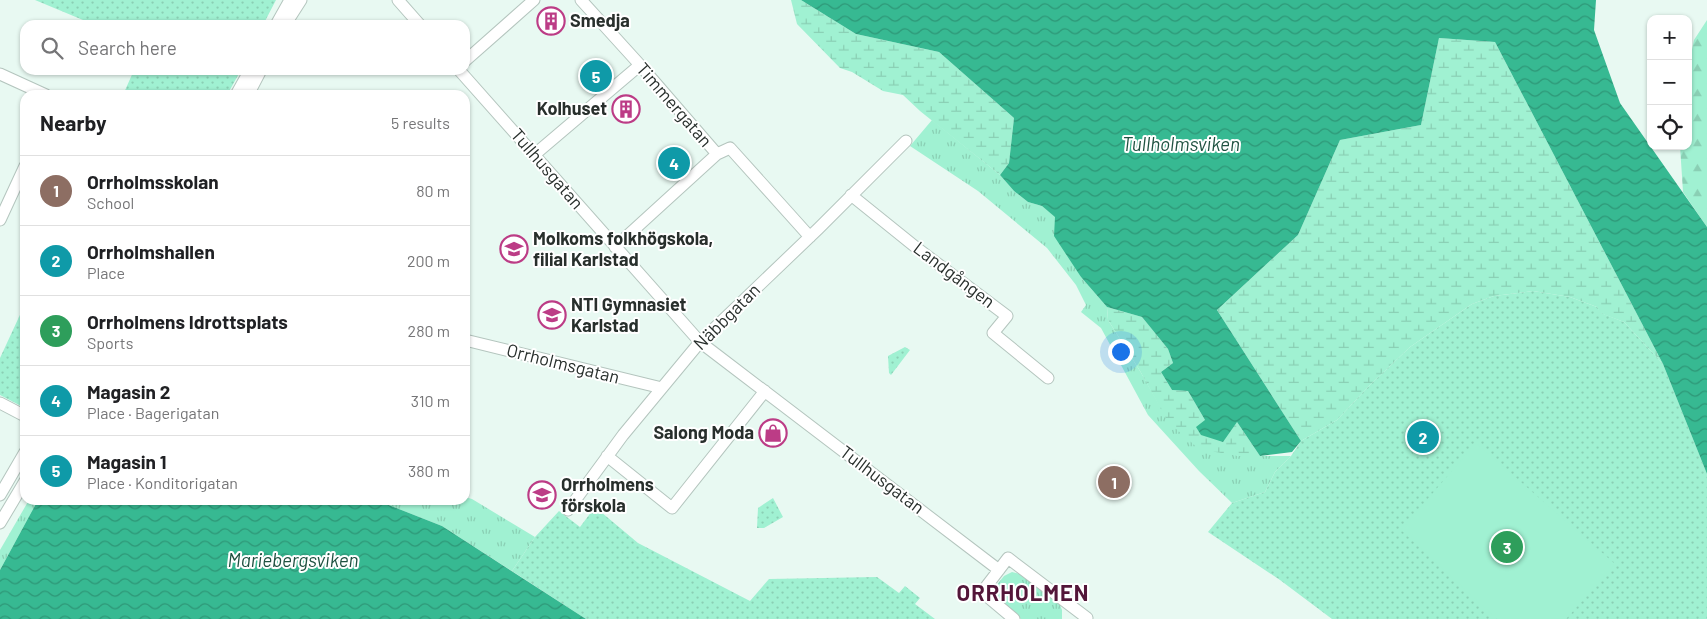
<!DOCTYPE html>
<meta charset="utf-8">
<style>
body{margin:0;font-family:Barlow,sans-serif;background:#f2f2f2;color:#202124}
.controls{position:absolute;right:15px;top:15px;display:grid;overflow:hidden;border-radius:10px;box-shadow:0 1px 4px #0004}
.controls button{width:45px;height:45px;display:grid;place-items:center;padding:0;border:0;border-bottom:1px solid #e0e0e0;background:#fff;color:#202124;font:25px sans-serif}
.you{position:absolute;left:1120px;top:351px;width:18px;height:18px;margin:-12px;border:4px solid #fff;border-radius:50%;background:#1a73e8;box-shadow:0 0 0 8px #1a73e833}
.badge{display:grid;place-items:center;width:32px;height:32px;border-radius:50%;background:#111827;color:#fff;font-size:16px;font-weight:700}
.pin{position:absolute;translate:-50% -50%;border:2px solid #fff;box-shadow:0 1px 5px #0006}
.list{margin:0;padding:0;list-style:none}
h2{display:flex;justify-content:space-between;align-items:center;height:65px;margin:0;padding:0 20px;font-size:21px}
h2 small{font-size:16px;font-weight:400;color:#757577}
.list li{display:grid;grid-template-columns:32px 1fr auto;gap:15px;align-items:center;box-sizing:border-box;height:70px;padding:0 20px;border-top:1px solid #e0e0e0}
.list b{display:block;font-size:19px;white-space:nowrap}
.list p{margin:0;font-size:16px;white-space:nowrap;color:#757577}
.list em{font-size:16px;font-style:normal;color:#757577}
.icon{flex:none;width:28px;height:28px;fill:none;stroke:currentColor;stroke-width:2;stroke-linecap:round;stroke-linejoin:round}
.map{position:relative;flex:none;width:1707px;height:619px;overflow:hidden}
.search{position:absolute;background:#fff;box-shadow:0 1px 4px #0004;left:20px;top:20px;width:450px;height:55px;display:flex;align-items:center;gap:12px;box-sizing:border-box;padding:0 18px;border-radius:15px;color:#757577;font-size:19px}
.panel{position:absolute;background:#fff;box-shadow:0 1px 4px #0004;left:20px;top:90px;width:450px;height:415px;border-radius:15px}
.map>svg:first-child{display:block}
.grass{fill:url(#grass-tufts)}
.forest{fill:url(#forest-firs)}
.wetland{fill:url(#wetland-marsh)}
.park{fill:url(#park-dots)}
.garden{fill:#a0f1d2}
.water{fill:url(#water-waves)}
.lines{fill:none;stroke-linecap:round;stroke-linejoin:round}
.minor-casing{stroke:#b4c5be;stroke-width:13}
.minor{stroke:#fff;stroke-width:11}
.labels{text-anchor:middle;stroke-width:4;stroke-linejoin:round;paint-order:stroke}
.poi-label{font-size:18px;font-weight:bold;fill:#282f2c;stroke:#fff;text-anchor:start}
.street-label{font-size:18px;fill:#282f2c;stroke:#fff}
.water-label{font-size:19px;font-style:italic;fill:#1f5241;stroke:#fff}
.district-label{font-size:22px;font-weight:bold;letter-spacing:1px;fill:#531639;stroke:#fff}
</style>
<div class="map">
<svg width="1707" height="619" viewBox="0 0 1707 619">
<defs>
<pattern id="grass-tufts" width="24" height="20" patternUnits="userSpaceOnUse" patternTransform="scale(1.25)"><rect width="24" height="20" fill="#a0f1d2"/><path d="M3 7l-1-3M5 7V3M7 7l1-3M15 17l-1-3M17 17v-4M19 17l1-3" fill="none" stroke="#8acfb4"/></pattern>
<pattern id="forest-firs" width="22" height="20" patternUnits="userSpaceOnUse" patternTransform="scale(1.25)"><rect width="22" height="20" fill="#a0f1d2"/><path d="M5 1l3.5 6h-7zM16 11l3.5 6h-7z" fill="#8acfb4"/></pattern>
<pattern id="wetland-marsh" width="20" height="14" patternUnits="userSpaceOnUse" patternTransform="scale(1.25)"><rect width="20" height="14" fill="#a0f1d2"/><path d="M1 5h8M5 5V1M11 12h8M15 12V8" fill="none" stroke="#8acfb4"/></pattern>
<pattern id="park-dots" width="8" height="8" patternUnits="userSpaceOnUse" patternTransform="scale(1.25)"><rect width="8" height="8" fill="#a0f1d2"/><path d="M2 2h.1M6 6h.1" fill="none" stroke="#8acfb4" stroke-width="1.8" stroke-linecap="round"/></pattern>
<pattern id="water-waves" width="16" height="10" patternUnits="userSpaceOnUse" patternTransform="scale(1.25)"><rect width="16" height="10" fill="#37b992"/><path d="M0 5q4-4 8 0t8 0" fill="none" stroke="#2e9777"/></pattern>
</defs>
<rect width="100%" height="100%" fill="#e8f9f2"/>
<path class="grass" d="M932,120L1000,175L1014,191L1028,202L1042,206L1056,217L1081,277L1107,307L1108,320L1140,371L1169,422L1238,456H1291L1275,472L1265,492L1232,503L1199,471L1148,415L1101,328L1081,312L1086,305L1076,285L1047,248L978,191L910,146Z
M465,497L472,499L535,537L512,571L442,526L376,500H465Z
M29,500H38L0,570V550Z
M1012,572L1020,574L1060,605L1062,610V619H1021L998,601L995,597V587L1004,576Z"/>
<path class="forest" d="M1707,20V227L1683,192L1680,146H1688V68L1694,40Z"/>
<path class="wetland" d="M791,0H801L856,34L939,52L1014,118L1009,163L1000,175L920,111L903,95L883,91L852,72L840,68L797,24Z
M1439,38L1495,42L1663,364L1624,322L1600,313L1597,307L1570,297L1533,291L1494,296L1472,304L1410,347L1370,385L1337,420L1301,441L1217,310L1298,235L1340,140L1421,125Z
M1107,307L1142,317L1168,349L1173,363L1161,372L1172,390L1188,391L1205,420L1237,422L1260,456H1238L1199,449L1168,422L1140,371L1108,320Z"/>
<path class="park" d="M35,0H276L263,25H95Z
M134,70H241L227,95H123Z
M1533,291L1570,297L1597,307L1601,313L1624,322L1663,364L1707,474V619H1332L1280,580L1208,532L1232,503L1265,492L1275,472L1291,456L1301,441L1337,420L1370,385L1410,347L1472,304L1494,296Z
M25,304V408L0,395V358Z
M905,347L910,350L891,375L889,373L888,356Z
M773,498L783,517L764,528H757L758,508Z
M595,507L638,543L750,601L769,579L877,577L899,593L905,586L920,598L915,604L935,619H586L512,571L535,537L559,511L580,527Z"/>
<path class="garden" d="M1476,443L1615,564L1566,619H1497L1401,530Z"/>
<path class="water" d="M801,0H1596L1594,30L1620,103L1707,227V474L1663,364L1495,42L1439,38L1421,125L1340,140L1298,235L1217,310L1301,441L1292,452L1260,456L1237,422L1223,442L1201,435L1196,427L1205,420L1188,391L1172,390L1161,372L1173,363L1168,349L1142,317L1107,307L1081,277L1054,236L1055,217L1042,206L1028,202L1014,191L1000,175L1009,163L1014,118L939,52L856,34Z
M38,500H376L442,526L586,619H0V570Z"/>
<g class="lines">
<g class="minor-casing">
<path id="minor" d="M398,0L420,25
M581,0L640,65L717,154
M276,25L290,0
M285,25L301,0
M465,61L534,0
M459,70L700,342L999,570
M0,74L46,95
M236,95L250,70
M248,95L261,70
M534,155L640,65
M851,195L918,249L1007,316L993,333L1048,378
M0,220L25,166
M615,247L717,154L730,148L810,237
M465,340L662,388
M0,403L25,416
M607,456L672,508L765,391
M0,495L25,452
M568,510L623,435L700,342L819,228L906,141
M0,523L25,481
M1014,619L982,592L1008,558L1087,618"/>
</g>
<use href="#minor" class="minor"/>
</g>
<defs>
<g id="building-ring" transform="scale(1.4375)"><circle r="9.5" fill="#fff" stroke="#bc3c86" stroke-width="1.5"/><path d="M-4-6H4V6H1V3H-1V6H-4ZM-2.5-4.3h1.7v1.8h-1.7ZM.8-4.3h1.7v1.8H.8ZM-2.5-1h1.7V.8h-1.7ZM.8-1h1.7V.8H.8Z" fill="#bc3c86"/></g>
<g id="school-ring" transform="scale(1.4375)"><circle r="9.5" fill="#fff" stroke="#bc3c86" stroke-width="1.5"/><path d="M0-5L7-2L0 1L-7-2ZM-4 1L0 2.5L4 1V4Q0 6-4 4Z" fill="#bc3c86"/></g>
<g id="shop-ring" transform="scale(1.4375)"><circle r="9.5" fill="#fff" stroke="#bc3c86" stroke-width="1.5"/><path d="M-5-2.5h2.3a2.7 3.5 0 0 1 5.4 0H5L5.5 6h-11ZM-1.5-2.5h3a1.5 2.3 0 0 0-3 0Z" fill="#bc3c86"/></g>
</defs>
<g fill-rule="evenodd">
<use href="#building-ring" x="551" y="21"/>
<use href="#building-ring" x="626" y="109"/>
<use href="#school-ring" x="514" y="249"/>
<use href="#school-ring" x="552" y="315"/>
<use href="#shop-ring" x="773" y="433"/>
<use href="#school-ring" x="542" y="495"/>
</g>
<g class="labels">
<g class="poi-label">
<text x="570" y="27">Smedja</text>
<text x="607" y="115" text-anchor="end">Kolhuset</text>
<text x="533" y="245">Molkoms folkhögskola,<tspan x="533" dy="21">filial Karlstad</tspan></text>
<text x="571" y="311">NTI Gymnasiet<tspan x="571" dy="21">Karlstad</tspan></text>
<text x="754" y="439" text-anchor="end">Salong Moda</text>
<text x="561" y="491">Orrholmens<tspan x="561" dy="21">förskola</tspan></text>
</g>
<g class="street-label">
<text transform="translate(674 105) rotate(49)" y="6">Timmergatan</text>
<text transform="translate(547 169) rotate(49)" y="6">Tullhusgatan</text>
<text transform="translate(954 275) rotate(37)" y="6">Landgången</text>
<text transform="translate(727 317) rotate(-45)" y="6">Näbbgatan</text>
<text transform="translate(563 364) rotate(14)" y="6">Orrholmsgatan</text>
<text transform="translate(882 480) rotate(37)" y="6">Tullhusgatan</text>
</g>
<g class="water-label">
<text x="1181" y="151">Tullholmsviken</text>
<text x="293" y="567">Mariebergsviken</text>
</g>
<g class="district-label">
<text x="1023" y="601">ORRHOLMEN</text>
</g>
</g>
</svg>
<div class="controls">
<button>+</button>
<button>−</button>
<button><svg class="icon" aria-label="locate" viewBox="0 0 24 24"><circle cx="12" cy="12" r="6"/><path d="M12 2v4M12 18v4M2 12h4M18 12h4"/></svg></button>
</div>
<div class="you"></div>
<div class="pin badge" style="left:1114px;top:482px;background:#8d6e63">1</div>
<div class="pin badge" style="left:1423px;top:437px;background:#0f9aa8">2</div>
<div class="pin badge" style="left:1507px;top:547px;background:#2e9e5b">3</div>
<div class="pin badge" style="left:674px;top:163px;background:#0f9aa8">4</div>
<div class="pin badge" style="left:596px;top:76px;background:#0f9aa8">5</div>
<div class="search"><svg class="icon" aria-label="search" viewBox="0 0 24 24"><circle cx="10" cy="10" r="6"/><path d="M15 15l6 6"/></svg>Search here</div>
<section class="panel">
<h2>Nearby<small>5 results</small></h2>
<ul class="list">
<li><span class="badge" style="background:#8d6e63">1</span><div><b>Orrholmsskolan</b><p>School</p></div><em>80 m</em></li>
<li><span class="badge" style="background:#0f9aa8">2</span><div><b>Orrholmshallen</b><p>Place</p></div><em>200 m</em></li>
<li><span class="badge" style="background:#2e9e5b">3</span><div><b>Orrholmens Idrottsplats</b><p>Sports</p></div><em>280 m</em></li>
<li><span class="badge" style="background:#0f9aa8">4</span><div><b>Magasin 2</b><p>Place · Bagerigatan</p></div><em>310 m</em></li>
<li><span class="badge" style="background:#0f9aa8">5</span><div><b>Magasin 1</b><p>Place · Konditorigatan</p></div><em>380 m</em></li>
</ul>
</section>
</div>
